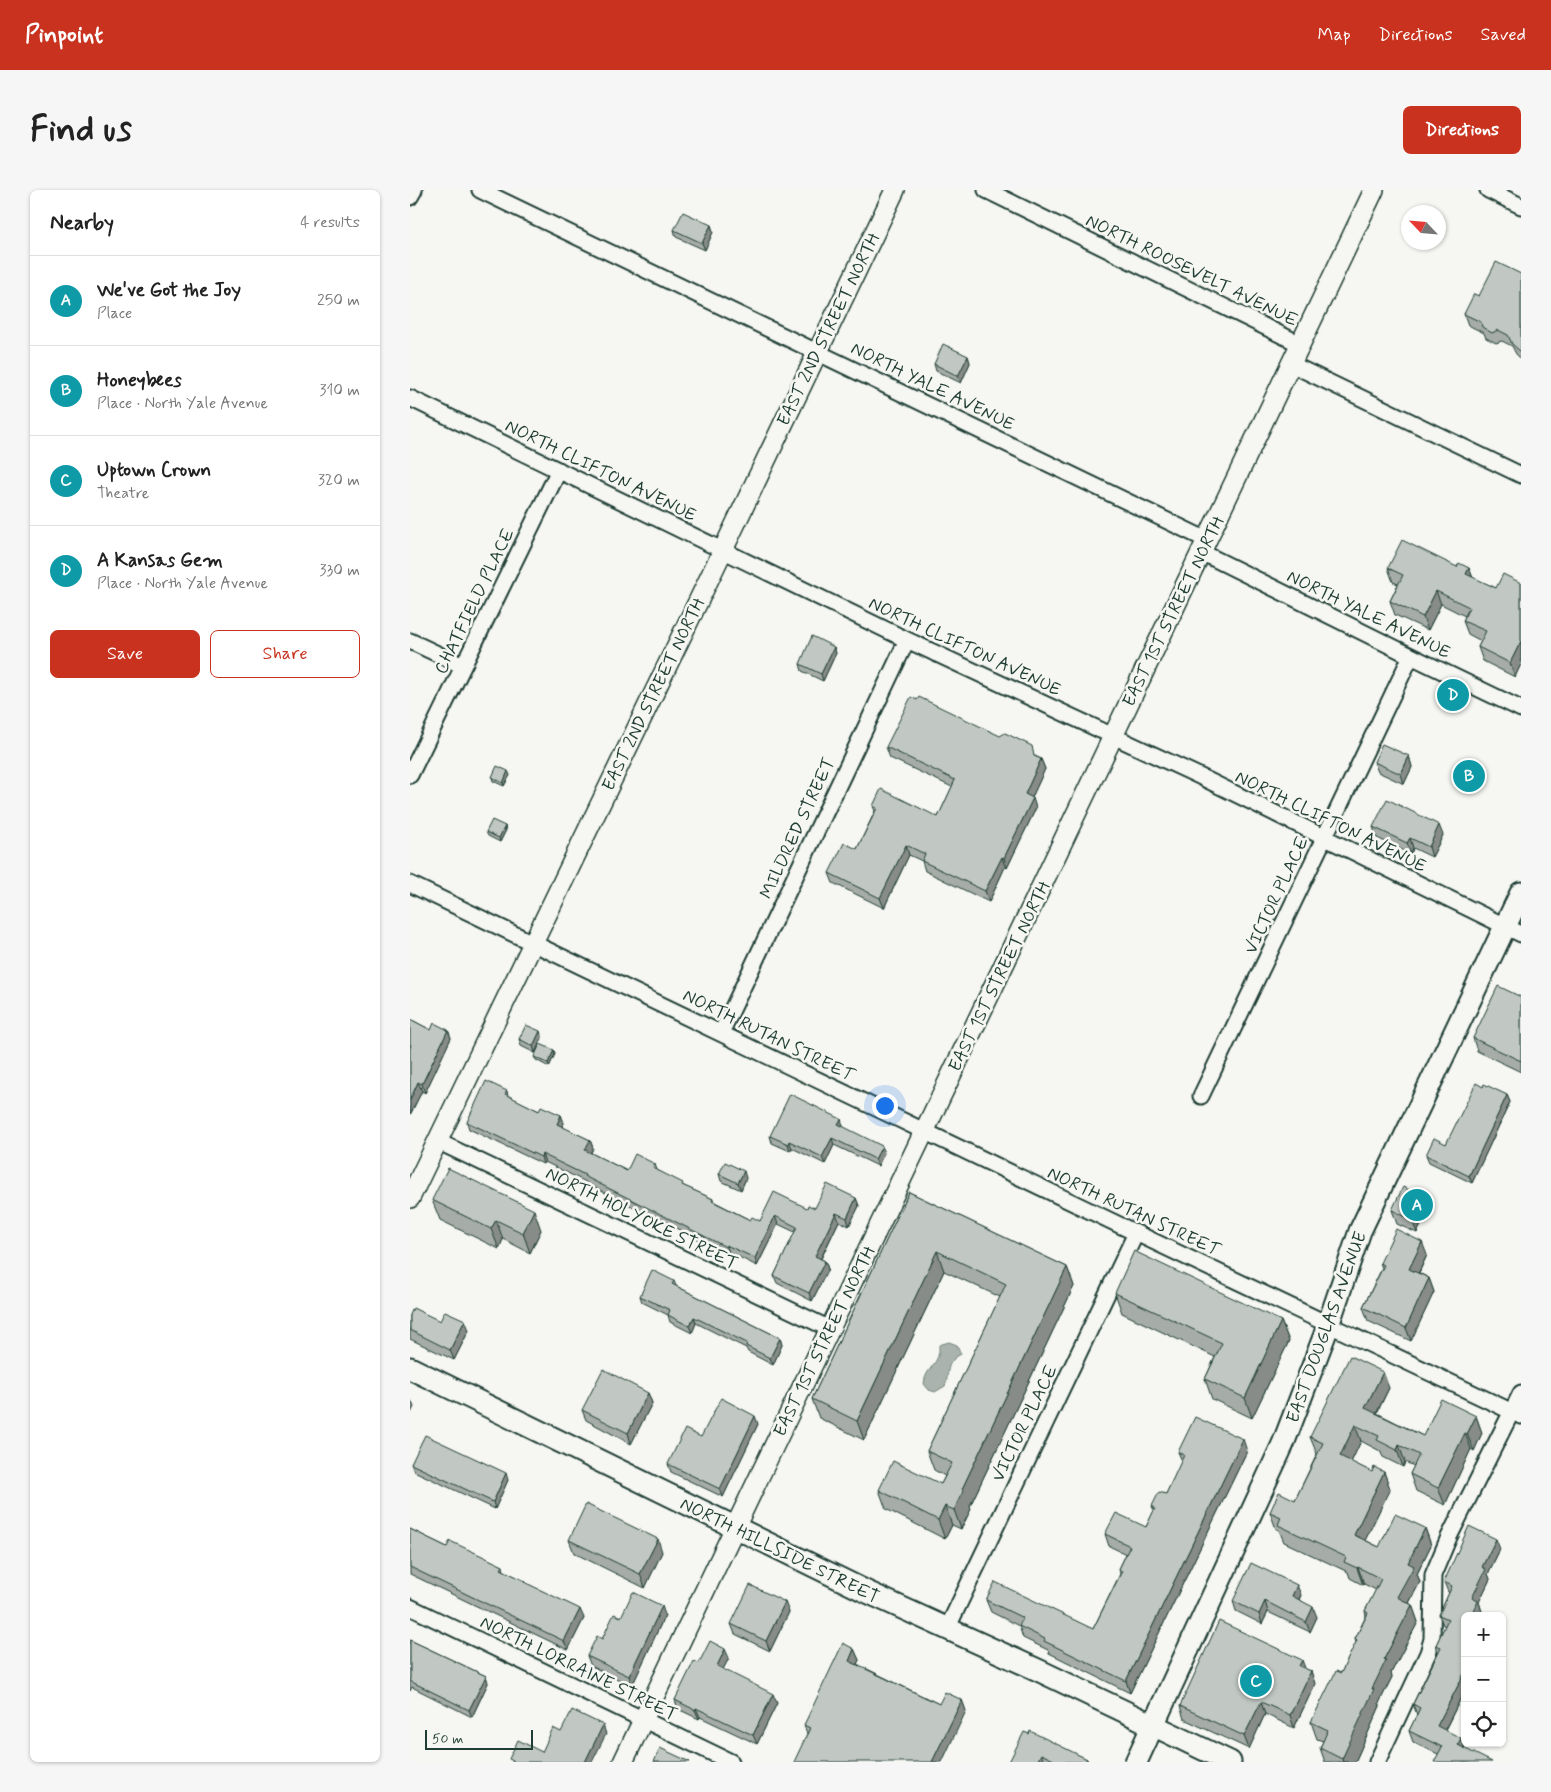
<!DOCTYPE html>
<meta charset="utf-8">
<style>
body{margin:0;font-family:Mynerve,sans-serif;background:#f6f6f6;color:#222}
.controls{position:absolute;right:15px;bottom:15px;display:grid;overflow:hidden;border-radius:8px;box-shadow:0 1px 4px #0004}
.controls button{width:45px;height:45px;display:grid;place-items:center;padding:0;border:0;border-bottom:1px solid #e0e0e0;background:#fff;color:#222;font:25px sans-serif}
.compass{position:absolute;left:991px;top:15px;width:45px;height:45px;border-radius:50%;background:#fff;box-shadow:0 1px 4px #0004;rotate:296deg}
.scale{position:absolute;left:15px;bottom:12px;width:108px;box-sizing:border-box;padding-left:5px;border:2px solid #1f3d34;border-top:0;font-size:14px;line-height:18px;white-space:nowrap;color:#1f3d34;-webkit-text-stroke:4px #f6f6f2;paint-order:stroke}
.you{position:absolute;left:474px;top:915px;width:18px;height:18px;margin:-12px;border:4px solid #fff;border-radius:50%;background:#1a73e8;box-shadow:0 0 0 8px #1a73e833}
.badge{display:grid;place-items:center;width:32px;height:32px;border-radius:50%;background:#c8321e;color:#fff;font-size:16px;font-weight:700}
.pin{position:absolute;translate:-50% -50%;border:2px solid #fff;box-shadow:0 1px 5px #0006}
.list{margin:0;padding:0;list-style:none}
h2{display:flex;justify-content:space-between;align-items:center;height:65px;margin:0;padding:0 20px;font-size:21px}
h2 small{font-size:16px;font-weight:400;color:#767676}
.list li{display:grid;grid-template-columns:32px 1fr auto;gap:15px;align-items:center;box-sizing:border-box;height:90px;padding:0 20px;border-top:1px solid #e0e0e0}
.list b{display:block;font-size:19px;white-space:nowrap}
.list p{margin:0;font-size:16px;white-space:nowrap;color:#767676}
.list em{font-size:16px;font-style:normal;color:#767676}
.actions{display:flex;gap:10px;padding:15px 20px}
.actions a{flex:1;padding:11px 0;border:1px solid #c8321e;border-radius:8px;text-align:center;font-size:18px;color:#c8321e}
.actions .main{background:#c8321e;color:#fff}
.icon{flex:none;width:28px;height:28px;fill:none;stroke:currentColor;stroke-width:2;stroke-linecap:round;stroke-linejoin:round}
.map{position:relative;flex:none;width:1111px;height:1572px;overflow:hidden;border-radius:8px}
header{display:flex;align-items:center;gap:30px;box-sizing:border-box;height:70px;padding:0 25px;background:#c8321e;color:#fff}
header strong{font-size:24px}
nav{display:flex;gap:28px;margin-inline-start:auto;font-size:18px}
.intro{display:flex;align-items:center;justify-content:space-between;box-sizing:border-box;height:120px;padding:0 30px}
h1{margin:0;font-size:35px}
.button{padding:12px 22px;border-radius:8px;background:#c8321e;color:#fff;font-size:18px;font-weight:700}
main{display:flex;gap:30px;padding:0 30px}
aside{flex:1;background:#fff;border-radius:8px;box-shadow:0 1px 4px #0004}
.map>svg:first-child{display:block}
.water{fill:#aab3ae;stroke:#72847d}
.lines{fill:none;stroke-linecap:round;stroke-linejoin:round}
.minor-casing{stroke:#1f3d34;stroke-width:19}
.tertiary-casing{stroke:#1f3d34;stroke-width:22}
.secondary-casing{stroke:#1f3d34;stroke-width:25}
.minor{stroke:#f6f6f2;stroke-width:15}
.tertiary{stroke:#f6f6f2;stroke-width:19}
.secondary{stroke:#f6f6f2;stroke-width:21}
.wall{fill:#a6aca8;stroke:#1f3d34}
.shaded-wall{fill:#878c88;stroke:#1f3d34}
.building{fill:#c1c8c3;stroke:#1f3d34}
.labels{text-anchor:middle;stroke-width:5;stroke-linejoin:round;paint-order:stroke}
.street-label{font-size:18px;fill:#1f3d34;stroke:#f6f6f2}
</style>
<header>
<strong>Pinpoint</strong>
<nav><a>Map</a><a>Directions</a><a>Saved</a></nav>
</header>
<div class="intro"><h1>Find us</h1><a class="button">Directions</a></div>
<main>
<aside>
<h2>Nearby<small>4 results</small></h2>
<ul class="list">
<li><span class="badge" style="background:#0f9aa8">A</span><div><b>We've Got the Joy</b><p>Place</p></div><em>250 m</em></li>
<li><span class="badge" style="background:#0f9aa8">B</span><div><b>Honeybees</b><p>Place · North Yale Avenue</p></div><em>310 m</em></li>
<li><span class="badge" style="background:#0f9aa8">C</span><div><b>Uptown Crown</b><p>Theatre</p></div><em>320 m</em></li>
<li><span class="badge" style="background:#0f9aa8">D</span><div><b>A Kansas Gem</b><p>Place · North Yale Avenue</p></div><em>330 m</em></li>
</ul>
<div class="actions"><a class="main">Save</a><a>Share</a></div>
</aside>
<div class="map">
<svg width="1111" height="1572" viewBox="0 0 1111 1572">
<rect width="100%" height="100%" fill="#f6f6f2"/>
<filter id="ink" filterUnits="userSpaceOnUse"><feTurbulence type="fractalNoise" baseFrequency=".02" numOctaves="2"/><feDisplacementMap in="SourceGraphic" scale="10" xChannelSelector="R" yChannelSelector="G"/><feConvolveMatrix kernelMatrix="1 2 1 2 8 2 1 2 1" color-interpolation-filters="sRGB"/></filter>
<g filter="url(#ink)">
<path class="water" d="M539,1152L547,1155L551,1164C534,1173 540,1183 535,1196L525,1202L519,1200L514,1194C515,1177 531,1175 529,1155Z"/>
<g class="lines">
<g class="minor-casing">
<path id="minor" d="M70,0L797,350
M576,0L890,154
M1078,0L1111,16
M0,7L4,0
M881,174L1111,285
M0,208L497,450L787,585L1111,744
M791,362L1001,466L1111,519
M0,451L53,476
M0,585L149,280
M0,694L726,1043L1111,1226
M311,843L497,450
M791,906L1001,466
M27,951L420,1139
M0,1417L321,1572
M537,1439L726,1043
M967,1572L1018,1463L1022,1449L1023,1385L1039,1347L1111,1203"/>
</g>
<g class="tertiary-casing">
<path id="tertiary" d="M0,1008L313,360L485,0
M213,1572L964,0"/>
</g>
<g class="secondary-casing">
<path id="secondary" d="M0,1178L455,1401L630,1481L820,1572
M726,1572L873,1254L914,1147L950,1041L1111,703"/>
</g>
<use href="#minor" class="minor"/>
<use href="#tertiary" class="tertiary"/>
<use href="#secondary" class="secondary"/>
</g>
<path class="wall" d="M301,35L303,42L295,60L266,47L264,40Z
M1111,84V169L1106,164L1102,156L1092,151L1086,153L1076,148L1074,143L1058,135L1054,124L1069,106Z
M558,166L560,173L551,193L526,181L524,174Z
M1047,377L1059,378L1063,388L1086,398L1111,393V474L1105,487L1073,471L1068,457L1071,451L1058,444L1053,431L1055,426L1031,414L1018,440L985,425L980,411L988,394L983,392L978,378Z
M424,457L426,463L413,491L392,481L390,474Z
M476,557L625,566L631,569L635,579L622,607L626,618L597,678L595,677L579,712L515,681L512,671L499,665L474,718L423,693L419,683L447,659L465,621L463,616L528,627L542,597L480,568Z
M999,566L1002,577L994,594L968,582L964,572Z
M100,585L94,596L83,591L82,587Z
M95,636L96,640L90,652L78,646L76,642Z
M963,637L1033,645L1022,667L1003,658L1001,664L967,648Z
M1111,807V882L1067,861L1063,848Z
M0,829L21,840H38L41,848L15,903L12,901L0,925Z
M132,848L125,863L111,856L109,849Z
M144,860L145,864L139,877L126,870L124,867Z
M1073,897L1097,905L1100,912L1062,993L1019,972L1016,965L1036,954Z
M97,901L98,906L129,921L151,925L154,933L152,937L180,950L183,958L181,963L217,981L245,974L247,980L274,996L303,1009V1011L340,1030L350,1031L397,1018H405L446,1008L449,1016L439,1036L429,1031L411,1069L415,1071L418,1079L402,1111L367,1093L364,1086L385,1042L368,1034L347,1076L319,1062L318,1064L177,994L176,992L135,972L133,974L59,939L57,932Z
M433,936V937L474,963L468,976L424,955L415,974L382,958L380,961L362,953L360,946Z
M309,984L336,988L331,1000L311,991Z
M499,1002L657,1077L664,1096L560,1316L561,1319L551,1339L542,1335L535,1349L476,1319L469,1300L531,1294L535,1286L524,1280L517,1261L590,1107L534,1081L454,1250L409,1228L402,1209Z
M22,1010L131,1040L120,1063L93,1049L89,1059L30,1030Z
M982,1020H1018L1007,1043L987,1034Z
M1017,1065L1009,1083L1019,1088L1024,1102L1001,1151L958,1131L953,1117L972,1078L970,1073Z
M264,1091L266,1096L370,1148L372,1155L363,1175L338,1162L336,1158L286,1133L282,1143L260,1132L258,1125L232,1112L230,1106Z
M705,1103L871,1131L879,1151L842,1228L802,1209L795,1189L805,1167L712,1123Z
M0,1125L30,1131L59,1140L44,1170L0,1149Z
M979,1198L967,1223L1013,1246L1066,1226L1072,1243L1064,1261L1061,1259L1035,1315L1006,1301L1000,1284L1004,1276L995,1272L993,1277L973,1267L970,1261L951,1251L941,1272L962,1282H974L980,1299L955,1350L969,1357L1015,1338L1021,1355L1007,1384L1010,1392L999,1413L1002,1415L1008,1432L981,1483L982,1487L969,1513L970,1516L945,1572H915L910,1558L913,1551L907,1549L901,1532L931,1483L946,1453L945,1449L956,1426L955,1421L966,1400L954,1394L953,1395L940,1388L938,1382L874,1352L869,1340L866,1339L860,1322L885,1310L907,1264L900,1247Z
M238,1203L242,1213L221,1254L176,1230L172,1220Z
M348,1234L313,1307L261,1282L258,1274L291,1247Z
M837,1261L720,1503L639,1463L638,1460L613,1448L609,1436L581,1422L576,1410L683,1439L710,1384L709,1379L716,1364L699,1356L695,1344L736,1337L744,1321L742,1316L756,1304L772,1271L768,1262Z
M1,1274L98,1290L85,1319L4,1281Z
M0,1339L37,1357L93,1376L94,1381L115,1391L116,1393L174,1428L158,1460L0,1384Z
M159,1350L252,1362L235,1398L164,1363Z
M1090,1359L1078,1384L1080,1389L1069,1412L1072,1422L1070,1426H1055V1500L1035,1540L1055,1558L1028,1564L1003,1552L999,1541L1007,1525L1003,1514L1028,1462L1026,1455L1035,1436L1033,1435L1029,1425L1039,1403L1038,1402L1034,1392Z
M891,1405L889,1410L907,1427L900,1442L858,1422L852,1434L826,1421L823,1411Z
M379,1422L360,1461L325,1444L321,1434Z
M255,1425L222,1496L181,1476L177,1466L211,1427Z
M0,1450L76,1486L78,1493L62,1527L2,1497L0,1501Z
M444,1459L449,1470L447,1474L529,1514L552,1510L556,1521L397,1544L394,1535Z
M319,1468L313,1479L367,1513L347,1554L290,1527L289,1529L268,1519L265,1510L289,1473Z
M895,1479L901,1481L905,1494L884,1538L855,1524L839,1559L774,1529L770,1516Z
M619,1544L677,1569L678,1572H599Z"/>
<path class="shaded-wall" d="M301,35L303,42L295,60L292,53Z
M558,166L560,173L551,193L548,186Z
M1059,378L1064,391L1056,384Z
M1026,401L1031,414L1018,440L1013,427Z
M1111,451V474L1105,487L1100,473Z
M424,457L426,463L413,491L411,484Z
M999,566L1002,577L994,594L991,584Z
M631,569L635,579L619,614L615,604Z
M98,581L100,585L94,596L93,593Z
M623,608L626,618L597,678L594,668Z
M1029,635L1033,645L1022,667L1019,657Z
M95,636L96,640L90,652L89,648Z
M1000,648L1003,658L1001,664L997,653Z
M496,655L499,665L474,718L470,708Z
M592,667L595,677L579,712L575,701Z
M38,840L41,848L15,903L12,894Z
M130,841L132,848L125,863L123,856Z
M144,860L145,864L139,877L138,873Z
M8,892L12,901L0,925V910Z
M1097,905L1100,912L1062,993L1059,986Z
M151,925L154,933L149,942L147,934Z
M431,929L433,936L431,941L428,934Z
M422,948L424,955L415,974L412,967Z
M180,950L183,958L178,968L175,960Z
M379,951L382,958L380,961L378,954Z
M472,956L474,963L468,976L465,969Z
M132,964L135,972L133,974L131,967Z
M334,981L336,988L331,1000L328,993Z
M1013,1007L1018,1020L1007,1043L1002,1030Z
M446,1008L449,1016L439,1036L437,1028Z
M124,1020L131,1040L120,1063L113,1043Z
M426,1023L429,1031L408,1074L405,1066Z
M365,1026L368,1034L347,1076L345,1068Z
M86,1030L93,1049L89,1059L81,1039Z
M1012,1052L1017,1065L1004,1092L999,1079Z
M316,1055L319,1062L318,1064L316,1057Z
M527,1061L534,1081L454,1250L447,1231Z
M415,1071L418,1079L402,1111L399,1103Z
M657,1077L664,1096L560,1316L561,1319L551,1339L544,1320L552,1299Z
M1019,1088L1024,1102L1001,1151L996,1138Z
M284,1127L286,1133L282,1143L279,1136Z
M55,1130L59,1140L44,1170L40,1160Z
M871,1131L879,1151L842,1228L835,1208Z
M370,1148L372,1155L363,1175L360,1168Z
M973,1182L979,1198L961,1234L955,1218Z
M238,1203L242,1213L221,1254L218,1243Z
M0,1208L4,1217L0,1225Z
M345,1226L348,1234L313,1307L310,1299Z
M1066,1226L1072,1243L1064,1261L1057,1244Z
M945,1235L951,1251L936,1283L930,1266Z
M1055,1243L1061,1259L1035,1315L1028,1298Z
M833,1249L837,1261L720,1503L716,1491Z
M989,1255L995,1272L993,1277L987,1260Z
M974,1282L980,1299L950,1361L944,1345Z
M96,1283L98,1290L85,1319L83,1312Z
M535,1316L542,1335L535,1349L528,1330Z
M1015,1338L1021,1355L1007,1384L1010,1392L993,1424L987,1407L998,1373Z
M248,1349L252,1362L235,1398L230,1384Z
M1086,1349L1090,1359L1078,1384L1080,1389L1069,1412L1072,1422L1070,1426H1062V1408L1072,1377Z
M948,1377L954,1394L953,1395L947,1378Z
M887,1395L891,1405L885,1416L882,1406Z
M855,1411L858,1422L852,1434L849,1424Z
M375,1412L379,1422L360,1461L356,1451Z
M1002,1415L1008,1432L981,1483L982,1487L969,1513L970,1516L945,1572H933L932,1569L962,1499L974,1469Z
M252,1416L255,1425L222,1496L219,1486Z
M903,1417L907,1427L900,1442L896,1432Z
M170,1419L174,1428L158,1460L154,1451Z
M315,1459L319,1468L310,1485L307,1476Z
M444,1459L449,1470L443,1482L439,1471Z
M892,1470L897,1483L889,1476Z
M901,1481L905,1494L884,1538L880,1525Z
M1055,1482V1500L1031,1547L1027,1536Z
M76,1486L78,1493L62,1527L59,1520Z
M363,1504L367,1513L347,1554L343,1545Z
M552,1510L556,1521L532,1572H522Z
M851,1512L855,1524L839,1559L834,1546Z
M286,1518L290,1527L289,1529L285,1520Z
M193,1535L196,1544L182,1572H175Z
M1051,1548L1055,1558L1051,1566L1048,1555Z
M631,1564L634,1572H627Z"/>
<path class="building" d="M273,22L301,35L292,53L264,40Z
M1086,72L1111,84V162L1102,154L1098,145L1088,140L1082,143L1072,137L1071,132L1054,124L1064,104L1069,106Z
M533,154L558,166L548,186L524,174Z
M992,350L1047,377L1049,373L1059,378L1056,384L1086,398L1093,384L1111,393V451L1100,473L1068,457L1076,441L1053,431L1059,417L1026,401L1013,427L980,411L993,385L978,378Z
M402,446L424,457L411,484L390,474Z
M501,507L507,510L509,507L590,546L595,543L622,556L624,566L631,569L615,604L623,608L594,668L592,667L575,701L512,671L515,664L496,655L470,708L419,683L434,653L447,659L467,618L463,616L471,599L528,627L545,590L476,557Z
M972,554L999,566L991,584L964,572Z
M87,576L98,581L93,593L82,587Z
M977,609L1029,635L1019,657L1000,648L997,653L963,637Z
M82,630L95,636L89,648L76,642Z
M1088,796L1111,807V871L1063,848Z
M0,829L21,840L24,833L38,840L12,894L8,892L0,910V858L1,855L0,854Z
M116,835L130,841L123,856L109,849Z
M130,854L144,860L138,873L124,867Z
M76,891L97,901L95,904L129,921L131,916L151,925L147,934L180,950L175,960L217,981L225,964L245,974L243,978L273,993L272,995L303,1009L302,1011L340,1030L342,1027L350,1031L364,1002L397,1018L398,1015L405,1018L417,994L446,1008L437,1028L426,1023L405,1066L415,1071L399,1103L364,1086L387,1037L365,1026L345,1068L316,1055V1057L174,986L175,985L132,964L131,967L57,932Z
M1066,893L1073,897L1074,894L1097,905L1059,986L1016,965L1024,948L1036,954Z
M380,904L431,929L428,934L472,956L465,969L422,948L412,967L379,951L378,954L360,946Z
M315,972L334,981L328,993L309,984Z
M38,978L124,1020L113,1043L86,1030L81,1039L22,1010Z
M993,997L1013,1007L1002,1030L982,1020Z
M499,1002L657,1077L552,1299L554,1300L544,1320L535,1316L528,1330L469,1300L483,1271L531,1294L542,1273L517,1261L596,1094L527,1061L447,1231L402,1209Z
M986,1039L1012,1052L999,1079L1019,1088L996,1138L953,1117L974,1075L970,1073Z
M724,1061L871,1131L835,1208L795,1189L812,1153L705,1103Z
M242,1080L264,1091L262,1094L370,1148L360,1168L336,1156L337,1153L284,1127L279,1136L258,1125L260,1120L230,1106Z
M3,1118L30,1131L35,1121L55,1130L40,1160L0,1140V1125Z
M940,1166L973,1182L955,1218L1013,1246L1031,1209L1066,1226L1057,1244L1055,1243L1028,1298L1000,1284L1009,1265L989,1255L987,1260L967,1250L969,1246L945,1235L930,1266L962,1282L964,1277L974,1282L944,1345L969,1357L985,1324L1015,1338L998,1373L1004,1376L987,1407L1002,1415L974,1469L976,1470L962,1499H964L932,1569L910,1558L918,1540L901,1532L926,1481L931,1483L947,1450L945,1449L958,1423L955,1421L971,1389L948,1377L947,1378L934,1372L936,1367L868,1335L871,1327L860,1322L869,1302L885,1310L913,1253L900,1247Z
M193,1179L238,1203L218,1243L172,1220Z
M311,1208L345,1226L310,1299L258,1274L275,1239L291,1247Z
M785,1227L833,1249L716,1491L634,1451L635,1449L609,1436L613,1428L576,1410L585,1392L683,1439L712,1381L709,1379L720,1356L695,1344L706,1323L736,1337L745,1318L742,1316L749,1302L756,1304L774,1265L768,1262Z
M15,1245L96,1283L83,1312L1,1274Z
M176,1314L248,1349L230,1384L159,1350Z
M1059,1336L1086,1349L1072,1377L1076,1379L1062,1408L1068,1411L1062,1426H1055V1471L1054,1472L1055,1473V1482L1027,1536L1051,1548L1048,1555L1082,1572H1024L1032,1557L999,1541L1010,1518L1003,1514L1031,1457L1026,1455L1038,1429L1029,1425L1042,1396L1034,1392Z
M0,1339L37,1357L40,1351L70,1365L93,1376L91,1379L115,1391L114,1392L170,1419L154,1451L0,1377Z
M841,1373L887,1395L882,1406L903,1417L896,1432L855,1411L849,1424L823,1411Z
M340,1395L375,1412L356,1451L321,1434Z
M223,1402L252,1416L219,1486L177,1466L187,1446L192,1449L204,1424L211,1427Z
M809,1431L892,1470L889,1476L901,1481L880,1525L851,1512L834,1546L770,1516Z
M0,1450L76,1486L59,1520L0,1491Z
M300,1451L315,1459L307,1476L363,1504L343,1545L286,1518L285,1520L265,1510L284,1471L289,1473Z
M433,1453L444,1459L439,1471L529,1514L535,1502L552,1510L522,1572H384L400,1538L394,1535Z
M162,1520L193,1535L175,1572H102L103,1571L99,1569L108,1550L132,1562L143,1538L151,1542Z
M620,1541L677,1569L675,1572H648L631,1564L627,1572H599L614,1542L619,1544Z
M250,1558L280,1572H244Z"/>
</g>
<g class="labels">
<g class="street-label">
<text transform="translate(782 80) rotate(26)" y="6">NORTH ROOSEVELT AVENUE</text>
<text transform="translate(418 139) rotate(-64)" y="6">EAST 2ND STREET NORTH</text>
<text transform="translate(523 196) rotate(26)" y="6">NORTH YALE AVENUE</text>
<text transform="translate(191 280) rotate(26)" y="6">NORTH CLIFTON AVENUE</text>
<text transform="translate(64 411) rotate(-64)" y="6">CHATFIELD PLACE</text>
<text transform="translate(763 421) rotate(-64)" y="6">EAST 1ST STREET NORTH</text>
<text transform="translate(959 424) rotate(26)" y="6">NORTH YALE AVENUE</text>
<text transform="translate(555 456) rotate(25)" y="6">NORTH CLIFTON AVENUE</text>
<text transform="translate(243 504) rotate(-64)" y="6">EAST 2ND STREET NORTH</text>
<text transform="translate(921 631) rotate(26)" y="6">NORTH CLIFTON AVENUE</text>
<text transform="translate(387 638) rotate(-65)" y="6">MILDRED STREET</text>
<text transform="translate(866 705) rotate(-65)" y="6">VICTOR PLACE</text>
<text transform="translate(589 786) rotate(-64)" y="6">EAST 1ST STREET NORTH</text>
<text transform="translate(359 845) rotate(26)" y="6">NORTH RUTAN STREET</text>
<text transform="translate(724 1021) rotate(25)" y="6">NORTH RUTAN STREET</text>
<text transform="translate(232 1028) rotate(26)" y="6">NORTH HOLYOKE STREET</text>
<text transform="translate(916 1137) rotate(-70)" y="6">EAST DOUGLAS AVENUE</text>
<text transform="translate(414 1151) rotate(-64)" y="6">EAST 1ST STREET NORTH</text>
<text transform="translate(614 1233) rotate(-64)" y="6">VICTOR PLACE</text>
<text transform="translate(370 1360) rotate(26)" y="6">NORTH HILLSIDE STREET</text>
<text transform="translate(169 1478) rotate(26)" y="6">NORTH LORRAINE STREET</text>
</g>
</g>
</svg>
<div class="controls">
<button>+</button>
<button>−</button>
<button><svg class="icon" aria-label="locate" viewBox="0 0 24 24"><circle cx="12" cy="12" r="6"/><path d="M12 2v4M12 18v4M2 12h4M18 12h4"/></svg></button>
</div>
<svg class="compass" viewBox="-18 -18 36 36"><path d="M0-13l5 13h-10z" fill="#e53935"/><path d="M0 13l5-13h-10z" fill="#767676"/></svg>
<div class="scale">50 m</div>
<div class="you"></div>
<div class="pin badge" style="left:1007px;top:1015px;background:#0f9aa8">A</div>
<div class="pin badge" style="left:1059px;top:586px;background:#0f9aa8">B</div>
<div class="pin badge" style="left:846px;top:1491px;background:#0f9aa8">C</div>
<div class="pin badge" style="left:1043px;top:505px;background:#0f9aa8">D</div>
</div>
</main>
